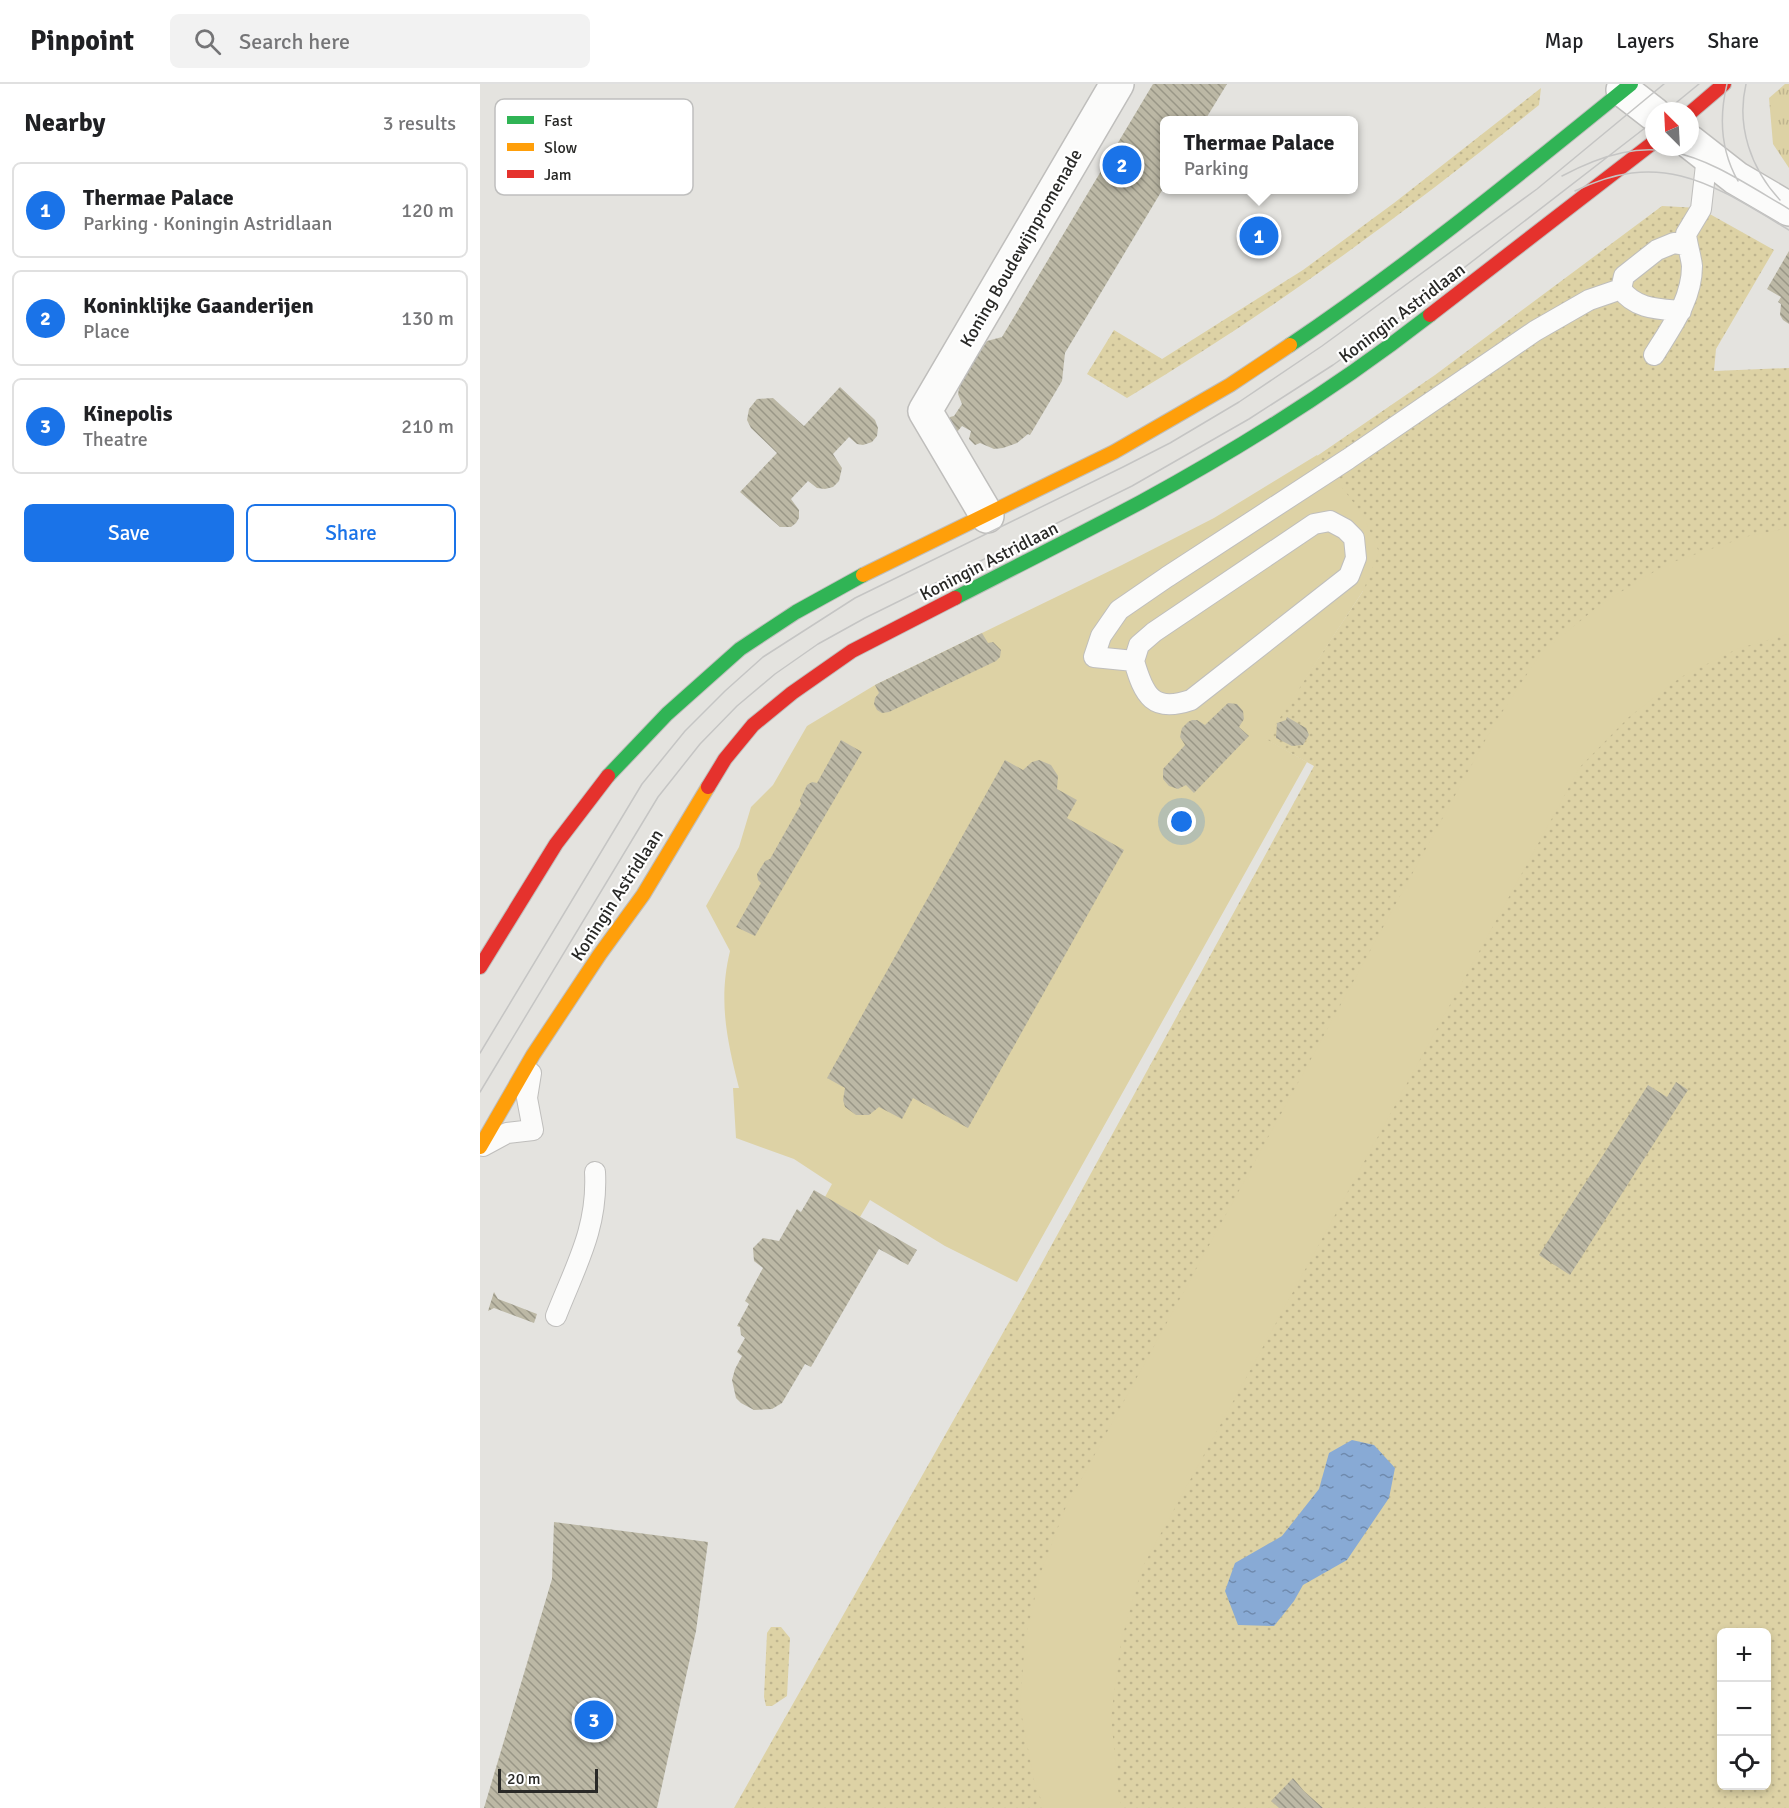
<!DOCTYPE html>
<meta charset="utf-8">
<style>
body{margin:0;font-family:Signika,sans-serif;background:#f2f2f2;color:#202124}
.controls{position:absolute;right:18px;bottom:18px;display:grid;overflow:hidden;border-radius:9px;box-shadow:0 3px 9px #0003}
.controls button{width:54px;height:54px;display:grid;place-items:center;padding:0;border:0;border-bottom:2px solid #e0e0e0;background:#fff;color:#202124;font:30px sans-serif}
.compass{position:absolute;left:1165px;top:18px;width:54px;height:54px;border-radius:50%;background:#fff;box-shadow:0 3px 9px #0003;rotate:336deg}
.scale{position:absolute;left:18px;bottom:15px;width:100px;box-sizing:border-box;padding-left:6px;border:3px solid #292927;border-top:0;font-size:16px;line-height:21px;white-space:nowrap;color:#292927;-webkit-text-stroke:4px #fff;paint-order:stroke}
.you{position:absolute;left:702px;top:738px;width:21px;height:21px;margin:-15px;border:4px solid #fff;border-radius:50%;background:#1a73e8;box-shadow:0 0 0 9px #1a73e833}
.badge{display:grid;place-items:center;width:39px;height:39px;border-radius:50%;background:#1a73e8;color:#fff;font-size:20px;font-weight:700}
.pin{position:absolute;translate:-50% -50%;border:3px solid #fff;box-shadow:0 2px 6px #0006}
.popup{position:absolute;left:680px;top:32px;width:198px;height:78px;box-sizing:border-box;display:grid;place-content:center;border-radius:9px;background:#fff;filter:drop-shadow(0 2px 4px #0005);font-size:20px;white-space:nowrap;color:#757577}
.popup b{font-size:22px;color:#202124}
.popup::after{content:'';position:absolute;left:50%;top:100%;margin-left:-12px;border:12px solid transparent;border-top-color:#fff}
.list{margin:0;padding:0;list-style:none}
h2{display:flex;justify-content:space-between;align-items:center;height:78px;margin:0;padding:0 24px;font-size:26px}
h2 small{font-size:20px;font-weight:400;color:#757577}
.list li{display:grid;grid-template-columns:39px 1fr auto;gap:18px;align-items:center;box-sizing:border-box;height:96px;margin:0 12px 12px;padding:0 12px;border:2px solid #e0e0e0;border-radius:9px}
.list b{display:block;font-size:22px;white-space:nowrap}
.list p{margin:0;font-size:20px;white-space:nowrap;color:#757577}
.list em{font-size:20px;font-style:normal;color:#757577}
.actions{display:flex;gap:12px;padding:18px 24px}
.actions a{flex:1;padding:14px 0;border:2px solid #1a73e8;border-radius:9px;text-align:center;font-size:21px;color:#1a73e8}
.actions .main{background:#1a73e8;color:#fff}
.icon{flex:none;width:33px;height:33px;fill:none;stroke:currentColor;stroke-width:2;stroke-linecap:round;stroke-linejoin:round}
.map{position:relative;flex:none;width:1309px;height:1724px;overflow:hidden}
header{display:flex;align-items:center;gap:36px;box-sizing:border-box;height:84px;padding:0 30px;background:#fff;border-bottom:2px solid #e0e0e0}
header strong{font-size:28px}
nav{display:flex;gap:33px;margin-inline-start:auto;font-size:21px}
.search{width:420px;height:54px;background:#f2f2f2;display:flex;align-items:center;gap:15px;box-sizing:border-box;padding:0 21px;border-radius:9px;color:#757577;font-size:22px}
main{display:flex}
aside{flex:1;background:#fff}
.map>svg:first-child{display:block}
.grass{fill:url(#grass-dots);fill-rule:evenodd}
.park{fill:url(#park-tufts)}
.pitch{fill:#ddd2a5}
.water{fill:url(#water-ripples)}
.building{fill:url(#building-back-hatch)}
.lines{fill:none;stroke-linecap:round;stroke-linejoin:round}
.lane-casing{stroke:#bfbebc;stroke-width:22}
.street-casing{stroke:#bfbebc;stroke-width:36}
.fast-casing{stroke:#bfbebc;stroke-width:16}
.slow-casing{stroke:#bfbebc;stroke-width:16}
.jam-casing{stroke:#bfbebc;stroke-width:16}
.lane{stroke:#fbfbfa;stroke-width:20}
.street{stroke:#fbfbfa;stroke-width:33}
.fast{stroke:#30b455;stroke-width:14}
.slow{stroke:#ff9f0a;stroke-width:14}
.jam{stroke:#e5322d;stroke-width:14}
.tram{stroke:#c5c5c4;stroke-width:1.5}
.labels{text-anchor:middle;stroke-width:4.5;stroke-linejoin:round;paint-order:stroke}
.street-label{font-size:18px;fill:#292927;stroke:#fff}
.key{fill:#fff;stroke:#bfbfbe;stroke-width:1.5}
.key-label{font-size:16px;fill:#292927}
</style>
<header>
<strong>Pinpoint</strong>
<div class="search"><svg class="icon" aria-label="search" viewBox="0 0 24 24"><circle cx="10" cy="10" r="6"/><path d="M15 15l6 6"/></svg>Search here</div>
<nav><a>Map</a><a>Layers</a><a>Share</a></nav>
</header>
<main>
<aside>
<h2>Nearby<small>3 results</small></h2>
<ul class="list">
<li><span class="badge">1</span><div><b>Thermae Palace</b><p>Parking · Koningin Astridlaan</p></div><em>120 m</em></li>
<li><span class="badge">2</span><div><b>Koninklijke Gaanderijen</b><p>Place</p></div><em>130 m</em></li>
<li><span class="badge">3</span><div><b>Kinepolis</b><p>Theatre</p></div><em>210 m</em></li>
</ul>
<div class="actions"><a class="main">Save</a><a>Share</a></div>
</aside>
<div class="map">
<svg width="1309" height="1724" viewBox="0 0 1309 1724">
<defs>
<pattern id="grass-dots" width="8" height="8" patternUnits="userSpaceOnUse" patternTransform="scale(1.5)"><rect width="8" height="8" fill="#ddd2a5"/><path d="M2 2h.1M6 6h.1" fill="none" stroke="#beb48e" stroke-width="1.8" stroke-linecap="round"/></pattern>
<pattern id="park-tufts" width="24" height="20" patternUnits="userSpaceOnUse" patternTransform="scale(1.5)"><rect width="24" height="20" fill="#ddd2a5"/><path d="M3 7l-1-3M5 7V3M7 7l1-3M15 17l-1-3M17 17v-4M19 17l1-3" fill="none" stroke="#beb48e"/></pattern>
<pattern id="water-ripples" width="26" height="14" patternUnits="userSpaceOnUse" patternTransform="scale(1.5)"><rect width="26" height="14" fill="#88aad5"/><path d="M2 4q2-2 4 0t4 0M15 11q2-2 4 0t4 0" fill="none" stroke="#6f8aad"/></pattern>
<pattern id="building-back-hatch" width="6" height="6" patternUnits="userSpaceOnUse" patternTransform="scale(1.5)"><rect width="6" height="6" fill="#bcb8a5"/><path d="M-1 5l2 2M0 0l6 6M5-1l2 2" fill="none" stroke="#999686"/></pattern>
</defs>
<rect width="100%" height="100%" fill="#e4e3df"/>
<path class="grass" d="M1061,4L1059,21C928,127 793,227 647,314L607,290L634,246L682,275L823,186L914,119Z
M1182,122L1219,124L1294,166L1236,265L1234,287L1309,284V1724H254L541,1217L834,682L785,655L883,507L837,372L955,291ZM1242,1548H1286V1702H1242Z
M291,1543H301L310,1554L307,1612L292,1622H286L284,1613L287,1549Z"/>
<path class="park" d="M1305,0H1309V84L1293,60L1289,14Z"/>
<path class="pitch" d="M837,371L883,431L899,468L883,507L786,655L827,678L537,1198L465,1162L390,1116L380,1133L345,1113L352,1100L314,1075L256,1054L253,1004H259C247,956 238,917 250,867L226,822L259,763L271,723L293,701L327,642L395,601L642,481L734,434Z
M1309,444V550L1257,565L1201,593L1149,633L1100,683L662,1484L641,1557L631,1633L639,1715L643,1724H564L554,1696L540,1623L545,1556L560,1491L585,1425L1013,642L1061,569L1121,520L1187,480L1269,452Z"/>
<path class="water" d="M872,1356L894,1361L915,1384L909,1414L867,1476L823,1501L814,1517L794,1542L758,1541L745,1507L755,1479L802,1452L839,1405L849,1369Z"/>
<path class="building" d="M673,0H747L725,36H684V103L585,269L582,297L550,351L548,350L537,359L523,364L514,365L500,359L495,361L489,355L491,347L482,342L477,348L467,338L470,333L474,332L482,320L478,310L480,299L507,257L522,253Z
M1309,167V240L1303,236L1300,231L1301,220L1298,218L1301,213L1287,205Z
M360,303L395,336L398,344L397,352L392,358L383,361L377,360L369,353L353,370L362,384L359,397L353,403L345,405L337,404L328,397L311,415L319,426V434L316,439L311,443H300L260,408L297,369L271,344L267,336L269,325L277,315L293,314L324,342Z
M502,549L508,559L513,558L521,566L520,573L516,577L409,628L402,629L397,626L394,620L395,614L399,609L395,601Z
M748,619L757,620L763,627L764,635L759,643L769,652L714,709L706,701L698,705L689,702L683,695V685L705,661L700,653L702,644L708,638L712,636H717L725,641Z
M807,633L826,644L829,651L823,661L812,662L796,654L797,639L806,636Z
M361,656L382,668L275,852L256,843L281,799L278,796L277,790L285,777L290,775L321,720L320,716L327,701L332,698L337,699Z
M525,676L543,686L552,678L559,676L571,681L578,692L577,705L597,716L587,734L644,766L488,1044L433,1014L422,1035L399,1023L389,1031H376L365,1023L363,1016L365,1004L347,994Z
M1196,998L1208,1006L1090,1191L1059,1171L1168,1001L1187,1013Z
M334,1106L437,1166L428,1181L399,1165L331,1283L325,1280L302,1319L292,1325L274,1326L261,1319L256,1314L252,1296L255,1285L262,1272L257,1268L265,1254L261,1251L260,1243L257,1242L269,1220L265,1217L283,1184L274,1177L273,1164L283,1154L299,1157L317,1125L321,1128Z
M14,1208L18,1215L57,1230L54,1239L14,1224L8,1227Z
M74,1438L228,1458L216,1547L177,1724H4L72,1495Z
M813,1694L824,1707L843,1724H799L791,1717Z"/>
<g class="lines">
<g class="lane-casing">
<path id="lane" d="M1201,227C1178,225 1155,225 1141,205L1144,192L1177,166L1194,159L1207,161
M1174,271C1191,243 1212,216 1212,182C1211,172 1207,161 1206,150L1221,125L1227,72
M654,577L659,561L674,548L834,440L850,437L865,445L874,454L876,474L869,492L711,616C673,629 664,612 654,577L614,573L621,552L639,526L687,493L868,375L1055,247L1109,216L1141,205
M3,1062L27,1049L53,1046L47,1014L51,989
M76,1232C96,1181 118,1144 115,1088"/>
</g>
<g class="street-casing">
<path id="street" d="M1143,6L1174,30
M1210,58L1256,94L1309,125
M507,432L445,327L637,0"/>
</g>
<g class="fast-casing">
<path id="fast" d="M810,261C929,181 1040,90 1151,0
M475,514C537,482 599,451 661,418C762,363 859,302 950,231
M128,692L187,630L260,565L316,528L383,491"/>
</g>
<g class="slow-casing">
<path id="slow" d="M383,491L634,368L750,301L810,261
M0,1063L53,971L120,870L163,811L228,703"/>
</g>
<g class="jam-casing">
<path id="jam" d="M1210,29L1244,0
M950,231L1174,58
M228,703L245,675L273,641L312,609L372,567L475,514
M0,883L76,760L128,692"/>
</g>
<use href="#lane" class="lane"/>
<use href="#street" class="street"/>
<use href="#fast" class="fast"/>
<use href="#slow" class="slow"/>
<use href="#jam" class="jam"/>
<path class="tram" d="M1247,0C1239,33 1241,67 1258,97
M1266,0C1256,42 1271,85 1300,116
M1186,27L1219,0
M1082,92C1181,39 1224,75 1309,125
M1095,107C1183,64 1234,101 1309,146
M0,969L162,700L205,647L245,607L283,573L375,514L643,383L690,359L759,318L842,262L1057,105L1184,0
M0,1008L178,713L220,660L257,622L295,590L338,560L385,534L652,402L769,335L853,281L919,234L1174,37"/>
</g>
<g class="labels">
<g class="street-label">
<text transform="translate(541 164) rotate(-60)" y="6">Koning Boudewijnpromenade</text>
<text transform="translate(922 229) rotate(-37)" y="6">Koningin Astridlaan</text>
<text transform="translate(509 477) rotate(-27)" y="6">Koningin Astridlaan</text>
<text transform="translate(137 811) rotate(-57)" y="6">Koningin Astridlaan</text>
</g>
</g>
<rect x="15" y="15" width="198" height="96" rx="9" class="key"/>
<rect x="27" y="32" width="27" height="8" fill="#30b455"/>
<rect x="27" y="59" width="27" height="8" fill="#ff9f0a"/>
<rect x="27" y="86" width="27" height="8" fill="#e5322d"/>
<g class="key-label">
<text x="64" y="42">Fast</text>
<text x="64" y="69">Slow</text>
<text x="64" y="96">Jam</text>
</g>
</svg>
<div class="controls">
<button>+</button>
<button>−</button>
<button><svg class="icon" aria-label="locate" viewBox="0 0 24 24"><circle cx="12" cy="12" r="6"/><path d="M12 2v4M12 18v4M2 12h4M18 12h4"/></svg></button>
</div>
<svg class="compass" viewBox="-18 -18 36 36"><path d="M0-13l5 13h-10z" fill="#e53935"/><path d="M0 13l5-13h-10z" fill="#757577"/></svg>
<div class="scale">20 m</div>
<div class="you"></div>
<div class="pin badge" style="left:779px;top:152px">1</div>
<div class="popup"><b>Thermae Palace</b>Parking</div>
<div class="pin badge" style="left:642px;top:81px">2</div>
<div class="pin badge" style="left:114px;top:1636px">3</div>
</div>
</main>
